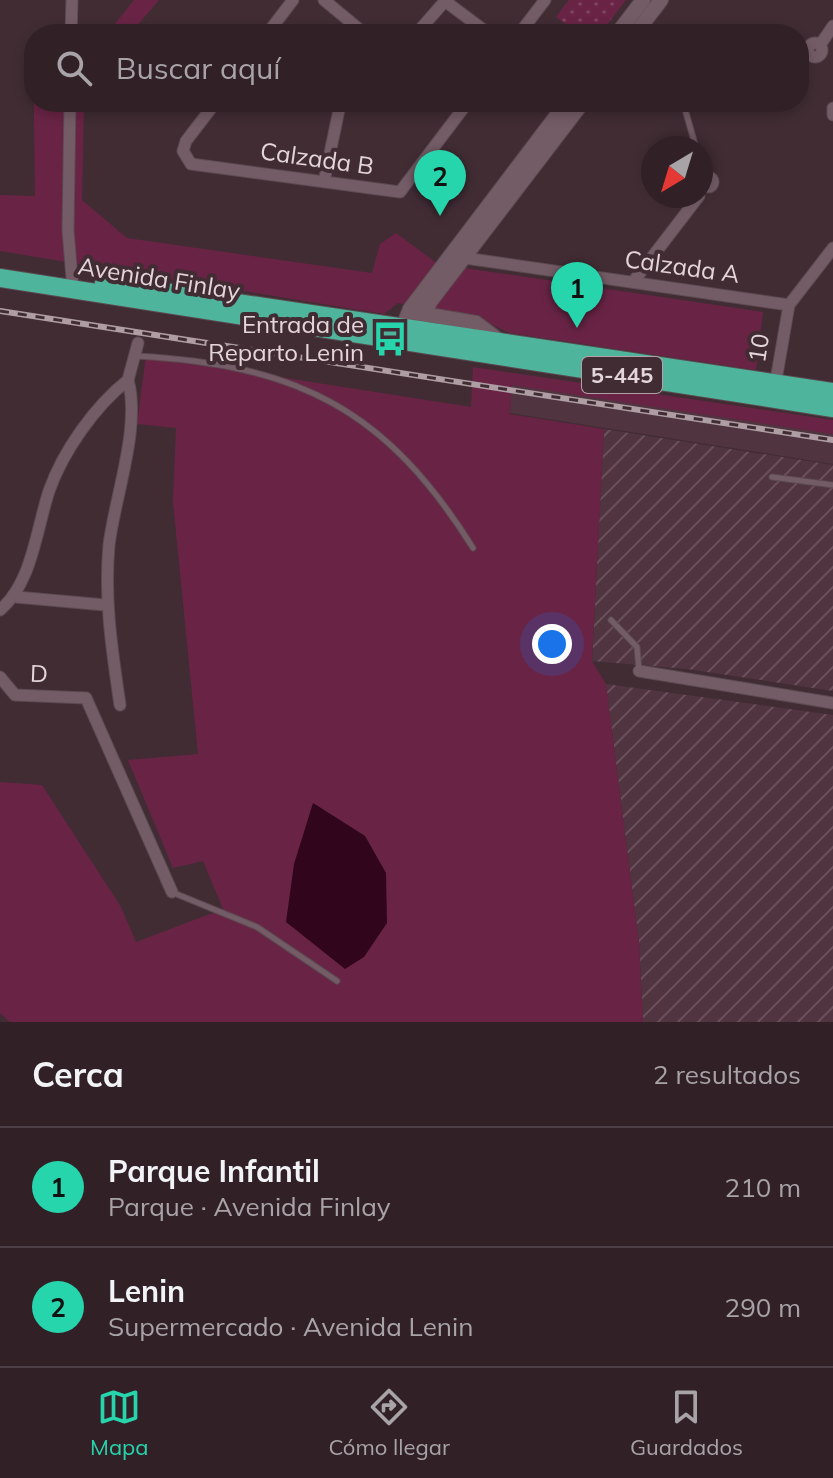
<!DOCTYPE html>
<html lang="es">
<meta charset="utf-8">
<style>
body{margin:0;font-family:Mulish,sans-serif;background:#3d2e33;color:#f1f3f6}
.compass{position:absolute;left:641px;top:136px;width:72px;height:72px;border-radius:50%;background:#312127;box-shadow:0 4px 12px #0003;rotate:218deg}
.you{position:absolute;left:552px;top:644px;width:28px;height:28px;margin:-20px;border:6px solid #fff;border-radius:50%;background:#1a73e8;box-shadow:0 0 0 12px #1a73e833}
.badge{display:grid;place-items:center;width:52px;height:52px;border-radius:50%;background:#27d5ad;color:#111;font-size:26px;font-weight:700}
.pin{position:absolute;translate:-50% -66px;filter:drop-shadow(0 2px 4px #0008)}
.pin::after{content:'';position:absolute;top:42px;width:28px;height:24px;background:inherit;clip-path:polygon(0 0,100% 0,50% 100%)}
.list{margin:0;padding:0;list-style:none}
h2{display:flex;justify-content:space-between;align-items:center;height:104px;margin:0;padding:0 32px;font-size:34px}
h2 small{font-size:26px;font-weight:400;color:#a8a3a7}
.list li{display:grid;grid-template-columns:52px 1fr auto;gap:24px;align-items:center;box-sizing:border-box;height:120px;padding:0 32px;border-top:2px solid #4c3e44}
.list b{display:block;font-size:30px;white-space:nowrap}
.list p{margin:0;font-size:26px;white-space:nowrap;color:#a8a3a7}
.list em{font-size:26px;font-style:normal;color:#a8a3a7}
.icon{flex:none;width:44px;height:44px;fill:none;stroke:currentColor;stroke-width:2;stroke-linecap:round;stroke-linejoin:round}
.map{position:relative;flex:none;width:833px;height:1022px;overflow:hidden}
.search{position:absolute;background:#312127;box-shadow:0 4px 12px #0003;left:24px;right:24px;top:24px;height:88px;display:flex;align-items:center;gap:20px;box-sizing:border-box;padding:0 28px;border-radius:32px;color:#a8a3a7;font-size:30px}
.sheet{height:344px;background:#312127}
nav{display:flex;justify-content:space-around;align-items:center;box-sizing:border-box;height:112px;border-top:2px solid #4c3e44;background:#312127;font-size:22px;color:#a8a3a7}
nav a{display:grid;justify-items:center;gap:4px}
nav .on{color:#27d5ad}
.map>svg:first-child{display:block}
.built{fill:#50343f}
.industrial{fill:url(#industrial-furrows)}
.grass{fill:#692445;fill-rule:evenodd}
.park{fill:url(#park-dots)}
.water{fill:#31051c}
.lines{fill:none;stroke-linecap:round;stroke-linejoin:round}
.service-casing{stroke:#5c4a51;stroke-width:7}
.minor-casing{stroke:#5c4a51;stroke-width:13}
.tertiary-casing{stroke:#5c4a51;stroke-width:16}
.trunk-casing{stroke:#5c4a51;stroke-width:20}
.service{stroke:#745c66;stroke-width:5}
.minor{stroke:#745c66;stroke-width:11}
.tertiary{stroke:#745c66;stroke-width:14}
.trunk{stroke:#4eb59c;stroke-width:18}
.rail-casing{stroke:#ae9ea4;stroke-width:6}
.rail{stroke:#412c34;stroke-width:3;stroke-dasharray:9;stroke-linecap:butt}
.labels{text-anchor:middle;stroke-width:8;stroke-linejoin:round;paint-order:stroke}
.shield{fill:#412c34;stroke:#b2a2a8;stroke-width:2}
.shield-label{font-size:22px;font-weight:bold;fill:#e3d5da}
.street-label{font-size:24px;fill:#e3d5da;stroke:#412c34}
.poi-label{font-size:24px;fill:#e3d5da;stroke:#412c34;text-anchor:end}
</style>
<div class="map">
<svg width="833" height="1022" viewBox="0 0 833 1022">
<defs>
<pattern id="industrial-furrows" width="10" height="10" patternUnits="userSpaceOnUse" patternTransform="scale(2)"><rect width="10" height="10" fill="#50343f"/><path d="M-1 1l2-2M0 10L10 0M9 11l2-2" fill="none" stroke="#69505a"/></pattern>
<pattern id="park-dots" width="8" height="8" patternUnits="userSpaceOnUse" patternTransform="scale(2)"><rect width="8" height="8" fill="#692445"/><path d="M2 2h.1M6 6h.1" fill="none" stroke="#7e435f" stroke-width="1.8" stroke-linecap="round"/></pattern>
</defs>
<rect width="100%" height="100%" fill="#412c34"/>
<path class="built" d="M512,384L833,434V464L510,413Z"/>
<path class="industrial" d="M604,429L833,465V691L687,669L592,661Z
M606,684L833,715V1022H643L639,943Z"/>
<path class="grass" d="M134,0H159L130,34H107Z
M33,40L34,102H84L82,200L127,238L372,273L380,244L396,233L438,264L763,312L756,370L510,333L479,319L398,303L384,314L0,251V195L35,196Z
M146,356L471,407L473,367L833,420V434L512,385L510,414L604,429L592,661L606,684L639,943L643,1022H10L0,1013V782L42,785L121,907L136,942L223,909L203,861L173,868L128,760L198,754L173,502L176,428L137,424ZM313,803L365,836L386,873Z"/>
<path class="park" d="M569,0H626L600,34H579L556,17Z"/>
<path class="water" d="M313,803L365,836L386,873L387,923L364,957L345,969L286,922L294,864Z"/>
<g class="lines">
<g class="service-casing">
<path id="service" d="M683,102L696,148
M701,164L705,178
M137,356C298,365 386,409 473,548
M772,477L833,485
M611,620L637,647L639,670
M174,893L257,927L337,981"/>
</g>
<g class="minor-casing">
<path id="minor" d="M324,0L365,34
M71,34L72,0
M267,34L293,0
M416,34L445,1L489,34
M519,34L545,0
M808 50a7 7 0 1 1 14 0a7 7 0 1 1-14 0Z
M820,45L833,26
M70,102L68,230L73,290
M216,102L186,141L183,151L191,164L400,192L468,102
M833,108V115
M703 182a5 5 0 1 1 10 0a5 5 0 1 1-10 0Z
M324,182L340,105
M458,257L789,305
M633,282L699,196
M128,380L138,343
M775,386L789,305L833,248
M16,597L105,605
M0,610C32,583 36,531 49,491C63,451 95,406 128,380C141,427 115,496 109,545C104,600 112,650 120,705
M639,671L833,703
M0,677L15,695L86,698L172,892"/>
</g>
<g class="tertiary-casing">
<path id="tertiary" d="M617,34L643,0
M635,34L661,0
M417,313L476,323L500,341
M407,334L403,327L410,309L567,102
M413,338L430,302L583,102"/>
</g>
<g class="trunk-casing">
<path id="trunk" d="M0,278L833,408
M104,283L833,392"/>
</g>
<use href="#service" class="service"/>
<use href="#minor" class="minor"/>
<use href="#tertiary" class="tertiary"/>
<use href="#trunk" class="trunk"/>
<g class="rail-casing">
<path id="rail" d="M0,311L833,440"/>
</g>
<use href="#rail" class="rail"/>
</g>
<defs>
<g id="bus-bare" transform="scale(2.76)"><path d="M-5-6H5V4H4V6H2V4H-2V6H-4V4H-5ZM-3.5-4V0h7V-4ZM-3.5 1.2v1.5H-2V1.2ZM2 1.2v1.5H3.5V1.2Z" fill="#27d5ad" stroke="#412c34" stroke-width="2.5" paint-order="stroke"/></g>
</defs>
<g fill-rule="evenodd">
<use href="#bus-bare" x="390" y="339"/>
</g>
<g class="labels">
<rect class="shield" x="582" y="357" width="80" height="36" rx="6"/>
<g class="shield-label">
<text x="622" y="383">5-445</text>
</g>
<g class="street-label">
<text transform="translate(317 159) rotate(8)" y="8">Calzada B</text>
<text transform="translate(682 267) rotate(8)" y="8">Calzada A</text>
<text transform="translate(159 279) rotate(9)" y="8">Avenida Finlay</text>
<text transform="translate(759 348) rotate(-81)" y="8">10</text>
<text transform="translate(39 674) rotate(2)" y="8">D</text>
</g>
<g class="poi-label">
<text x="364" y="333">Entrada de<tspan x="364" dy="28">Reparto Lenin</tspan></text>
</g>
</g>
</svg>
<svg class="compass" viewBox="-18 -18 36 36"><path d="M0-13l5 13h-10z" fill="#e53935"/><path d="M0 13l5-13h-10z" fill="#a8a3a7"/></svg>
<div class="you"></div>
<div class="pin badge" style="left:577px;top:328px">1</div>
<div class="pin badge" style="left:440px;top:216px">2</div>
<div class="search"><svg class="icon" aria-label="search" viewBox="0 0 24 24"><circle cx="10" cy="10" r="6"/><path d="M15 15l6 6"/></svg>Buscar aquí</div>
</div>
<section class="sheet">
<h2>Cerca<small>2 resultados</small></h2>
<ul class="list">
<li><span class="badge">1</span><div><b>Parque Infantil</b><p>Parque · Avenida Finlay</p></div><em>210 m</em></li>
<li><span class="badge">2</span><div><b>Lenin</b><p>Supermercado · Avenida Lenin</p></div><em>290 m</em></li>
</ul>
</section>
<nav>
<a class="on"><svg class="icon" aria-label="map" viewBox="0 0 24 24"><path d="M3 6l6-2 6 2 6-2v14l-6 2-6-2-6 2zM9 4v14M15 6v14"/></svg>Mapa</a>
<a><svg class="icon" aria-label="directions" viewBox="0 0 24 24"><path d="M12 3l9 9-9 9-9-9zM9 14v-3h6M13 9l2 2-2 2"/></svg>Cómo llegar</a>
<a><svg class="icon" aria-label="saved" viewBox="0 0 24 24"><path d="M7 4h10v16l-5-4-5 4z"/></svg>Guardados</a>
</nav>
